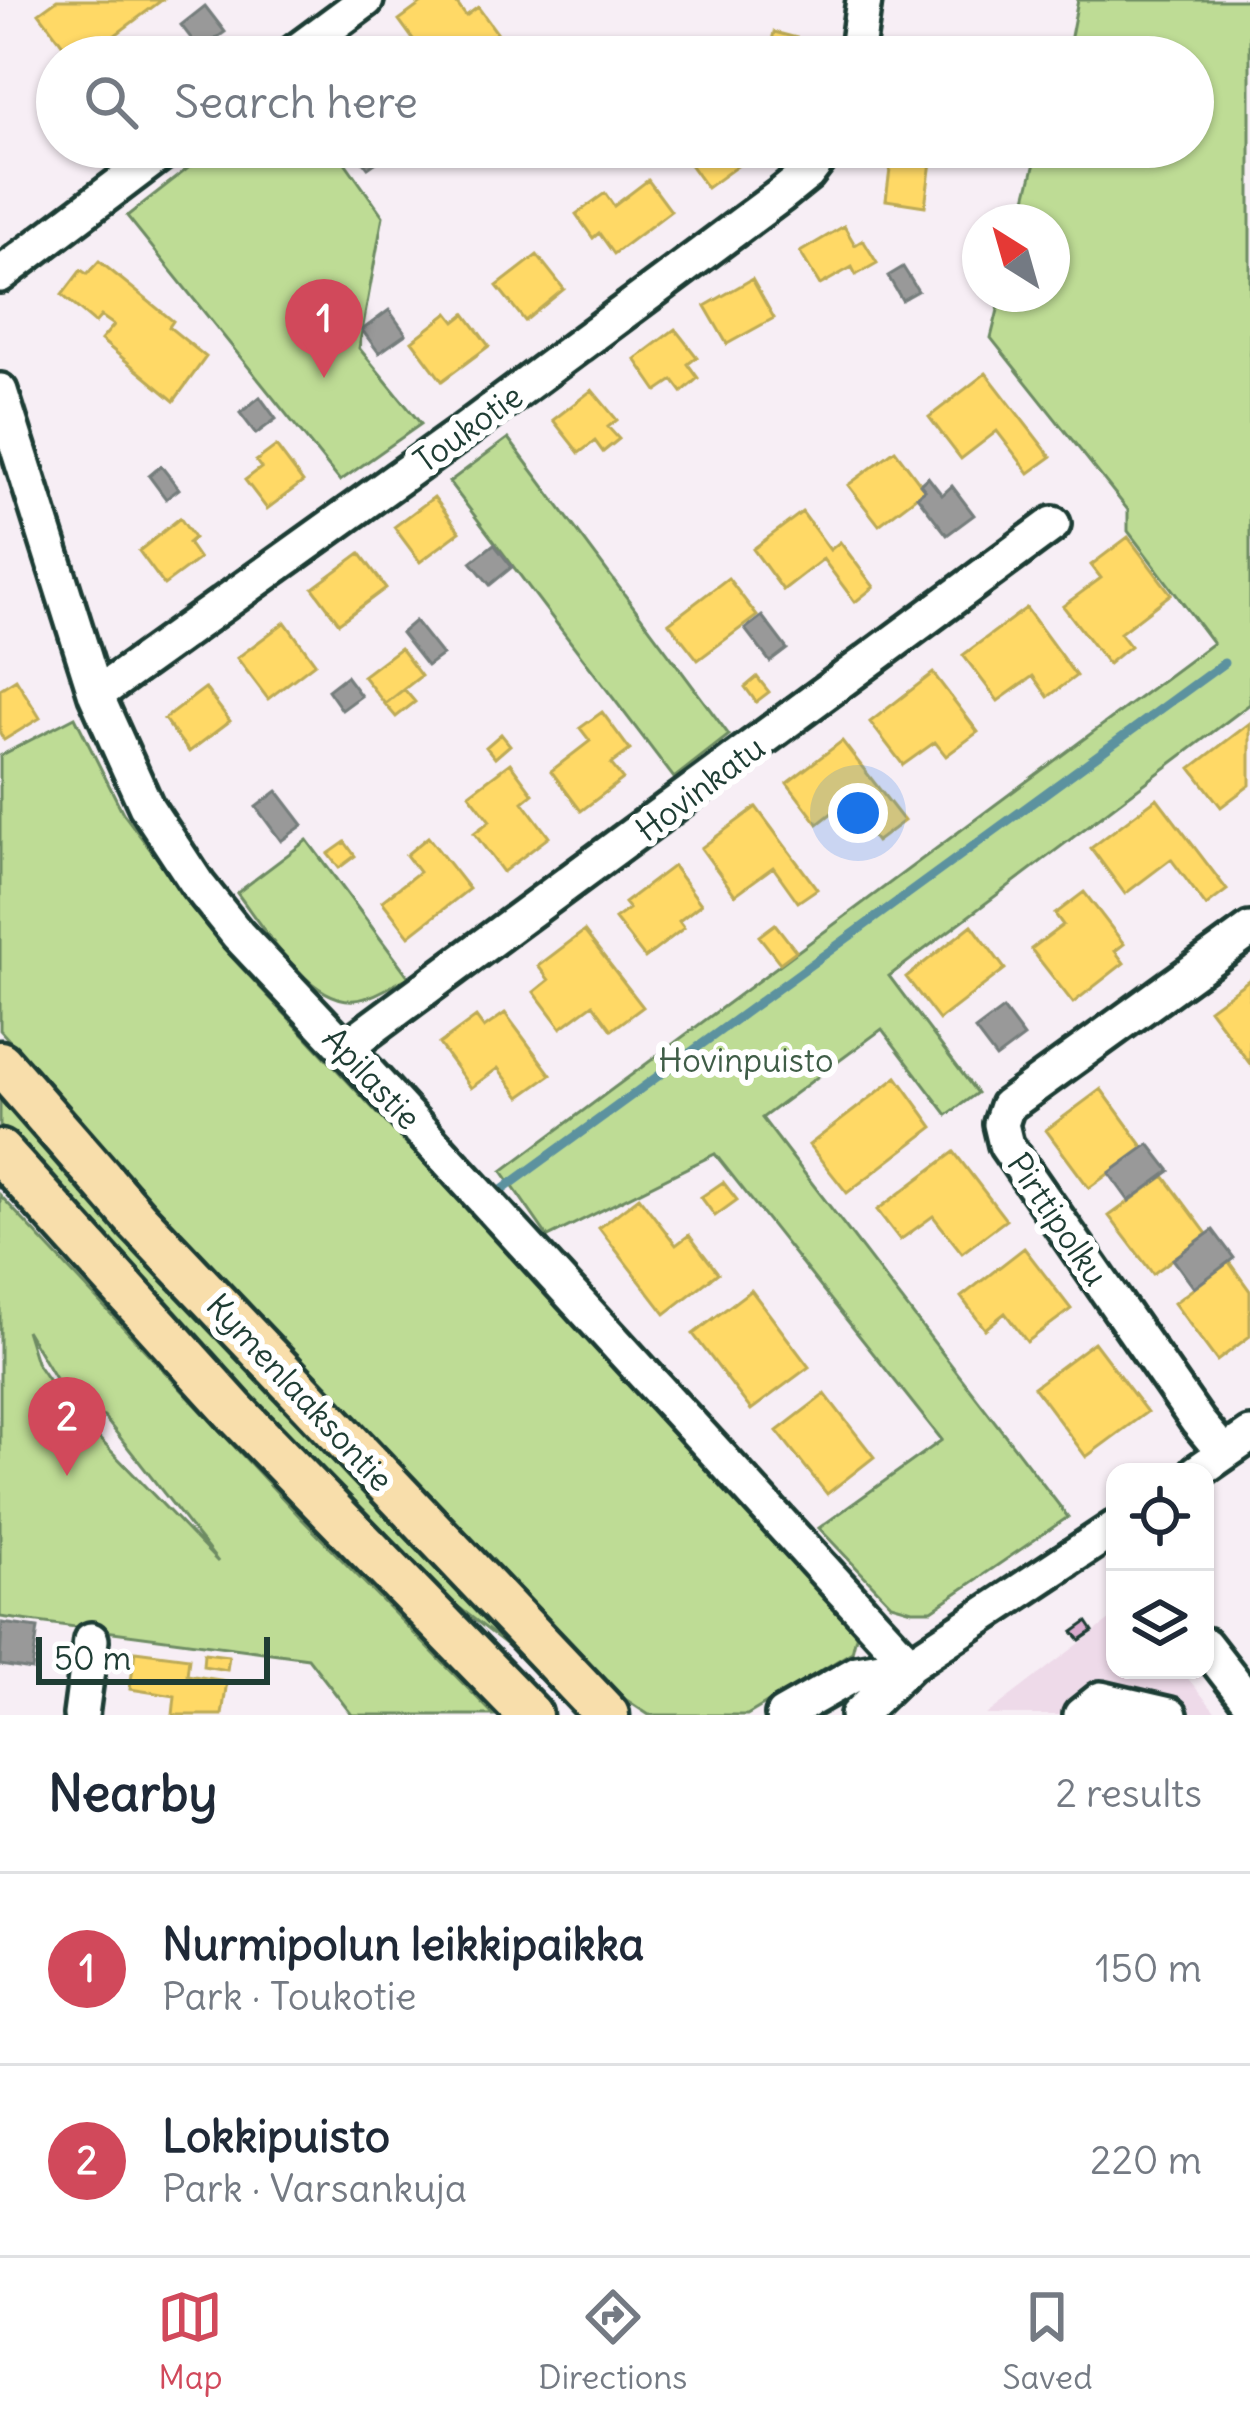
<!DOCTYPE html>
<meta charset="utf-8">
<style>
body{margin:0;font-family:Delius,sans-serif;background:#f6f6f7;color:#1f2937}
.controls{position:absolute;right:36px;bottom:36px;display:grid;overflow:hidden;border-radius:24px;box-shadow:0 3px 9px #0004}
.controls button{width:108px;height:108px;display:grid;place-items:center;padding:0;border:0;border-bottom:3px solid #e0e1e3;background:#fff;color:#1f2937;font:60px sans-serif}
.compass{position:absolute;left:962px;top:204px;width:108px;height:108px;border-radius:50%;background:#fff;box-shadow:0 3px 9px #0004;rotate:323deg}
.scale{position:absolute;left:36px;bottom:30px;width:234px;box-sizing:border-box;padding-left:12px;border:6px solid #1f3d34;border-top:0;font-size:33px;line-height:42px;white-space:nowrap;color:#1f3d34;-webkit-text-stroke:9px #fff;paint-order:stroke}
.you{position:absolute;left:858px;top:813px;width:42px;height:42px;margin:-30px;border:9px solid #fff;border-radius:50%;background:#1a73e8;box-shadow:0 0 0 18px #1a73e833}
.badge{display:grid;place-items:center;width:78px;height:78px;border-radius:50%;background:#d1495b;color:#fff;font-size:39px;font-weight:700}
.pin{position:absolute;translate:-50% -99px;filter:drop-shadow(0 3px 6px #0008)}
.pin::after{content:'';position:absolute;top:63px;width:42px;height:36px;background:inherit;clip-path:polygon(0 0,100% 0,50% 100%)}
.list{margin:0;padding:0;list-style:none}
h2{display:flex;justify-content:space-between;align-items:center;height:156px;margin:0;padding:0 48px;font-size:51px}
h2 small{font-size:39px;font-weight:400;color:#747a83}
.list li{display:grid;grid-template-columns:78px 1fr auto;gap:36px;align-items:center;box-sizing:border-box;height:192px;padding:0 48px;border-top:3px solid #e0e1e3}
.list b{display:block;font-size:45px;white-space:nowrap}
.list p{margin:0;font-size:39px;white-space:nowrap;color:#747a83}
.list em{font-size:39px;font-style:normal;color:#747a83}
.icon{flex:none;width:66px;height:66px;fill:none;stroke:currentColor;stroke-width:2;stroke-linecap:round;stroke-linejoin:round}
.map{position:relative;flex:none;width:1250px;height:1715px;overflow:hidden}
.search{position:absolute;background:#fff;box-shadow:0 3px 9px #0004;left:36px;right:36px;top:36px;height:132px;display:flex;align-items:center;gap:30px;box-sizing:border-box;padding:0 42px;border-radius:66px;color:#747a83;font-size:45px}
.sheet{height:540px;background:#fff}
nav{display:flex;justify-content:space-around;align-items:center;box-sizing:border-box;height:168px;border-top:3px solid #e0e1e3;background:#fff;font-size:33px;color:#747a83}
nav a{display:grid;justify-items:center;gap:6px}
nav .on{color:#d1495b}
.map>svg:first-child{display:block}
.built{fill:#eedae9}
.green{fill:#bedc95;stroke:#6e8c64;stroke-width:3;fill-rule:evenodd}
.homes{fill:#ffd966;stroke:#bcaa57;stroke-width:3}
.industry{fill:#999;stroke:#747d7b;stroke-width:3}
.lines{fill:none;stroke-linecap:round;stroke-linejoin:round}
.stream{stroke:#5c929f;stroke-width:9}
.building{fill:#d9abce;stroke:#1f3d34;stroke-width:3}
.minor-casing{stroke:#1f3d34;stroke-width:42}
.major-casing{stroke:#1f3d34;stroke-width:51}
.minor{stroke:#fff;stroke-width:33}
.major{stroke:#f8deab;stroke-width:42}
.labels{text-anchor:middle;stroke-width:12;stroke-linejoin:round;paint-order:stroke}
.street-label{font-size:33px;fill:#1f3d34;stroke:#fff}
.park-label{font-size:33px;fill:#3f5d47;stroke:#fff}
</style>
<div class="map">
<svg width="1250" height="1715" viewBox="0 0 1250 1715">
<rect width="100%" height="100%" fill="#f7eef5"/>
<filter id="ink" filterUnits="userSpaceOnUse"><feTurbulence type="fractalNoise" baseFrequency=".00833" numOctaves="2"/><feDisplacementMap in="SourceGraphic" scale="24" xChannelSelector="R" yChannelSelector="G"/><feConvolveMatrix kernelMatrix="1 2 1 2 8 2 1 2 1" color-interpolation-filters="sRGB"/></filter>
<g filter="url(#ink)">
<path class="built" d="M1115,1616V1670H1181L1218,1715H986Z"/>
<path class="green" d="M1078,0H1250V704L889,976L977,1093L947,1115L882,1029L762,1118L1068,1517L932,1610H912L891,1604L819,1528L942,1440L715,1154L548,1237L502,1171L1213,643L1128,531V510L991,338L1002,294H1052V222H1020L1039,147H1193V57H1067Z
M215,147H334L383,216L359,348L421,424L340,481L127,216Z
M508,438L729,735L674,778L449,482Z
M75,717L123,813L228,953L852,1622L857,1632L852,1652L747,1715H649L625,1699L185,1238L0,1030V756Z
M307,840L409,977C392,985 374,998 355,1000C309,1004 262,926 237,893Z
M0,1094L582,1715H575L510,1647L434,1588L119,1258L0,1126Z
M0,1195L302,1519L494,1715H352L308,1658L0,1617ZM26,1330L72,1407L104,1417L218,1562L62,1400L36,1362Z"/>
<path class="homes" d="M57,0H162L86,57H72L39,13Z
M426,0H454L466,16L478,7L497,33L467,54L458,42L437,57H426L399,20Z
M774,32L816,43L812,57H768Z
M366,43L376,57H346Z
M689,147H738L747,159L707,188L681,152Z
M893,147H933L925,206L886,200Z
M648,180L671,211L614,254L599,233L593,238L576,214L605,193L614,206Z
M844,226L855,245L863,240L877,263L856,275L852,267L820,285L800,252Z
M537,255L564,289L525,321L497,286Z
M99,261L173,321L169,327L206,357L174,401L101,340L114,325L101,316L95,323L62,295L81,270L87,274Z
M752,279L774,318L727,344L705,306Z
M448,313L455,322L465,314L489,346L442,381L412,341Z
M675,329L697,357L688,364L698,378L682,392L673,380L657,391L635,359Z
M986,373L1051,457L1029,473L997,431L961,459L929,417Z
M592,390L617,420L608,427L619,439L603,452L595,441L579,453L553,420Z
M276,446L303,482L267,509L245,480L261,468L256,461Z
M895,450L925,490L879,525L848,485Z
M434,497L460,532L420,562L394,527Z
M802,512L830,550L840,542L874,587L855,602L823,559L783,590L753,549Z
M180,518L194,538L188,543L199,559L164,585L139,551Z
M1128,537L1171,594L1120,633L1130,646L1108,664L1063,606L1101,578L1091,565Z
M360,553L386,588L339,623L313,588Z
M728,578L757,616L698,660L669,623Z
M1026,608L1076,676L1048,697L1033,676L998,701L963,655Z
M285,622L315,663L268,699L237,658Z
M400,648L421,676L385,704L363,676Z
M933,673L978,732L946,756L935,742L903,765L870,722Z
M757,677L769,692L756,702L745,687Z
M16,679L40,718L4,740L0,733V689Z
M205,688L230,721L189,752L164,719Z
M404,689L415,702L396,717L385,704Z
M602,712L630,750L611,764L623,779L581,811L551,771L590,741L580,728Z
M1250,723V785L1221,807L1191,768Z
M501,734L510,745L495,758L486,747Z
M842,741L904,821L876,842L846,802L818,824L787,783Z
M510,763L533,794L523,802L549,837L503,872L474,833L490,821L469,794Z
M1157,798L1227,890L1206,906L1171,859L1125,894L1091,848Z
M756,807L817,889L798,902L773,867L735,895L701,848Z
M428,837L469,889L409,936L382,901L419,872L406,855Z
M345,842L355,856L339,868L328,854Z
M673,866L701,904L679,921L684,928L645,958L615,919L629,909L624,903Z
M1084,892L1124,944L1115,951L1124,963L1073,1003L1031,949L1063,925L1055,914Z
M775,924L796,951L780,963L759,936Z
M972,925L1005,969L939,1020L906,977Z
M584,931L643,1007L612,1030L593,1004L561,1028L534,992L549,980L538,966Z
M1250,979V1064L1209,1009Z
M505,1013L551,1075L520,1097L498,1068L471,1088L439,1044L476,1017L484,1028Z
M897,1077L933,1127L847,1193L809,1145Z
M1101,1089L1144,1148L1089,1188L1046,1130Z
M954,1152L1006,1220L962,1253L933,1216L900,1240L877,1210Z
M1164,1176L1207,1234L1153,1274L1109,1216Z
M723,1182L737,1200L715,1216L701,1197Z
M639,1197L676,1245L689,1235L718,1273L665,1314L599,1228Z
M1024,1248L1071,1309L1027,1342L1005,1313L985,1329L961,1297Z
M1229,1262L1250,1291V1336L1217,1361L1174,1303Z
M751,1290L809,1367L751,1410L693,1334Z
M1094,1342L1147,1412L1086,1457L1034,1387Z
M825,1394L874,1457L827,1494L777,1431Z
M135,1651L189,1658L187,1675L227,1681L222,1715H173L175,1696L130,1689Z
M204,1653L229,1656L227,1670L203,1666Z"/>
<path class="industry" d="M205,6L225,32L200,50L181,25Z
M352,147H387L391,152L368,168Z
M903,267L918,291L902,300L888,276Z
M389,310L406,334L379,353L362,330Z
M260,397L276,419L256,434L240,413Z
M161,466L179,489L166,499L149,476Z
M928,477L942,495L952,486L974,515L947,535L917,496L925,490L920,484Z
M494,544L512,567L490,585L471,562Z
M762,616L787,649L770,662L745,629Z
M415,621L442,655L427,666L401,633Z
M346,676L361,696L342,710L328,690Z
M277,791L303,825L281,841L256,807Z
M1003,1009L1024,1037L996,1058L975,1030Z
M1149,1144L1170,1171L1129,1201L1109,1173Z
M1213,1230L1234,1258L1194,1288L1173,1259Z
M2,1623L38,1628L32,1670L0,1665Z"/>
<g class="lines">
<path class="stream" d="M502,1190L1224,663"/>
</g>
<path class="building" d="M1087,1622L1093,1631L1080,1640L1073,1632Z"/>
<g class="lines">
<g class="minor-casing">
<path id="minor" d="M289,57L366,0
M856,57L864,0
M0,275L169,147
M0,391L96,695L146,806L198,885L238,935L345,1048L910,1664
M96,695L460,434L781,195L807,174L828,147
M345,1048L1053,524
M1224,1453L1198,1422L1006,1145L1001,1124L1007,1106L1250,930
M1197,1472L1250,1435
M1205,1645L1250,1703
M81,1715L91,1640
M783,1715L857,1673L910,1664
M858,1715L910,1664L1115,1528
M1081,1715L1101,1699L1170,1715"/>
</g>
<g class="major-casing">
<path id="major" d="M0,1063L138,1221L607,1715
M0,1152L235,1412L530,1715"/>
</g>
<use href="#minor" class="minor"/>
<use href="#major" class="major"/>
</g>
</g>
<g class="labels">
<g class="street-label">
<text transform="translate(468 428) rotate(-36)" y="12">Toukotie</text>
<text transform="translate(700 788) rotate(-37)" y="12">Hovinkatu</text>
<text transform="translate(372 1078) rotate(47)" y="12">Apilastie</text>
<text transform="translate(1058 1219) rotate(56)" y="12">Pirttipolku</text>
<text transform="translate(300 1392) rotate(47)" y="12">Kymenlaaksontie</text>
</g>
<g class="park-label">
<text x="746" y="1072">Hovinpuisto</text>
</g>
</g>
</svg>
<div class="controls">
<button><svg class="icon" aria-label="locate" viewBox="0 0 24 24"><circle cx="12" cy="12" r="6"/><path d="M12 2v4M12 18v4M2 12h4M18 12h4"/></svg></button>
<button><svg class="icon" aria-label="layers" viewBox="0 0 24 24"><path d="M12 4l9 5-9 5-9-5zM3 14l9 5 9-5"/></svg></button>
</div>
<svg class="compass" viewBox="-18 -18 36 36"><path d="M0-13l5 13h-10z" fill="#e53935"/><path d="M0 13l5-13h-10z" fill="#747a83"/></svg>
<div class="scale">50 m</div>
<div class="you"></div>
<div class="pin badge" style="left:324px;top:378px">1</div>
<div class="pin badge" style="left:67px;top:1476px">2</div>
<div class="search"><svg class="icon" aria-label="search" viewBox="0 0 24 24"><circle cx="10" cy="10" r="6"/><path d="M15 15l6 6"/></svg>Search here</div>
</div>
<section class="sheet">
<h2>Nearby<small>2 results</small></h2>
<ul class="list">
<li><span class="badge">1</span><div><b>Nurmipolun leikkipaikka</b><p>Park · Toukotie</p></div><em>150 m</em></li>
<li><span class="badge">2</span><div><b>Lokkipuisto</b><p>Park · Varsankuja</p></div><em>220 m</em></li>
</ul>
</section>
<nav>
<a class="on"><svg class="icon" aria-label="map" viewBox="0 0 24 24"><path d="M3 6l6-2 6 2 6-2v14l-6 2-6-2-6 2zM9 4v14M15 6v14"/></svg>Map</a>
<a><svg class="icon" aria-label="directions" viewBox="0 0 24 24"><path d="M12 3l9 9-9 9-9-9zM9 14v-3h6M13 9l2 2-2 2"/></svg>Directions</a>
<a><svg class="icon" aria-label="saved" viewBox="0 0 24 24"><path d="M7 4h10v16l-5-4-5 4z"/></svg>Saved</a>
</nav>
